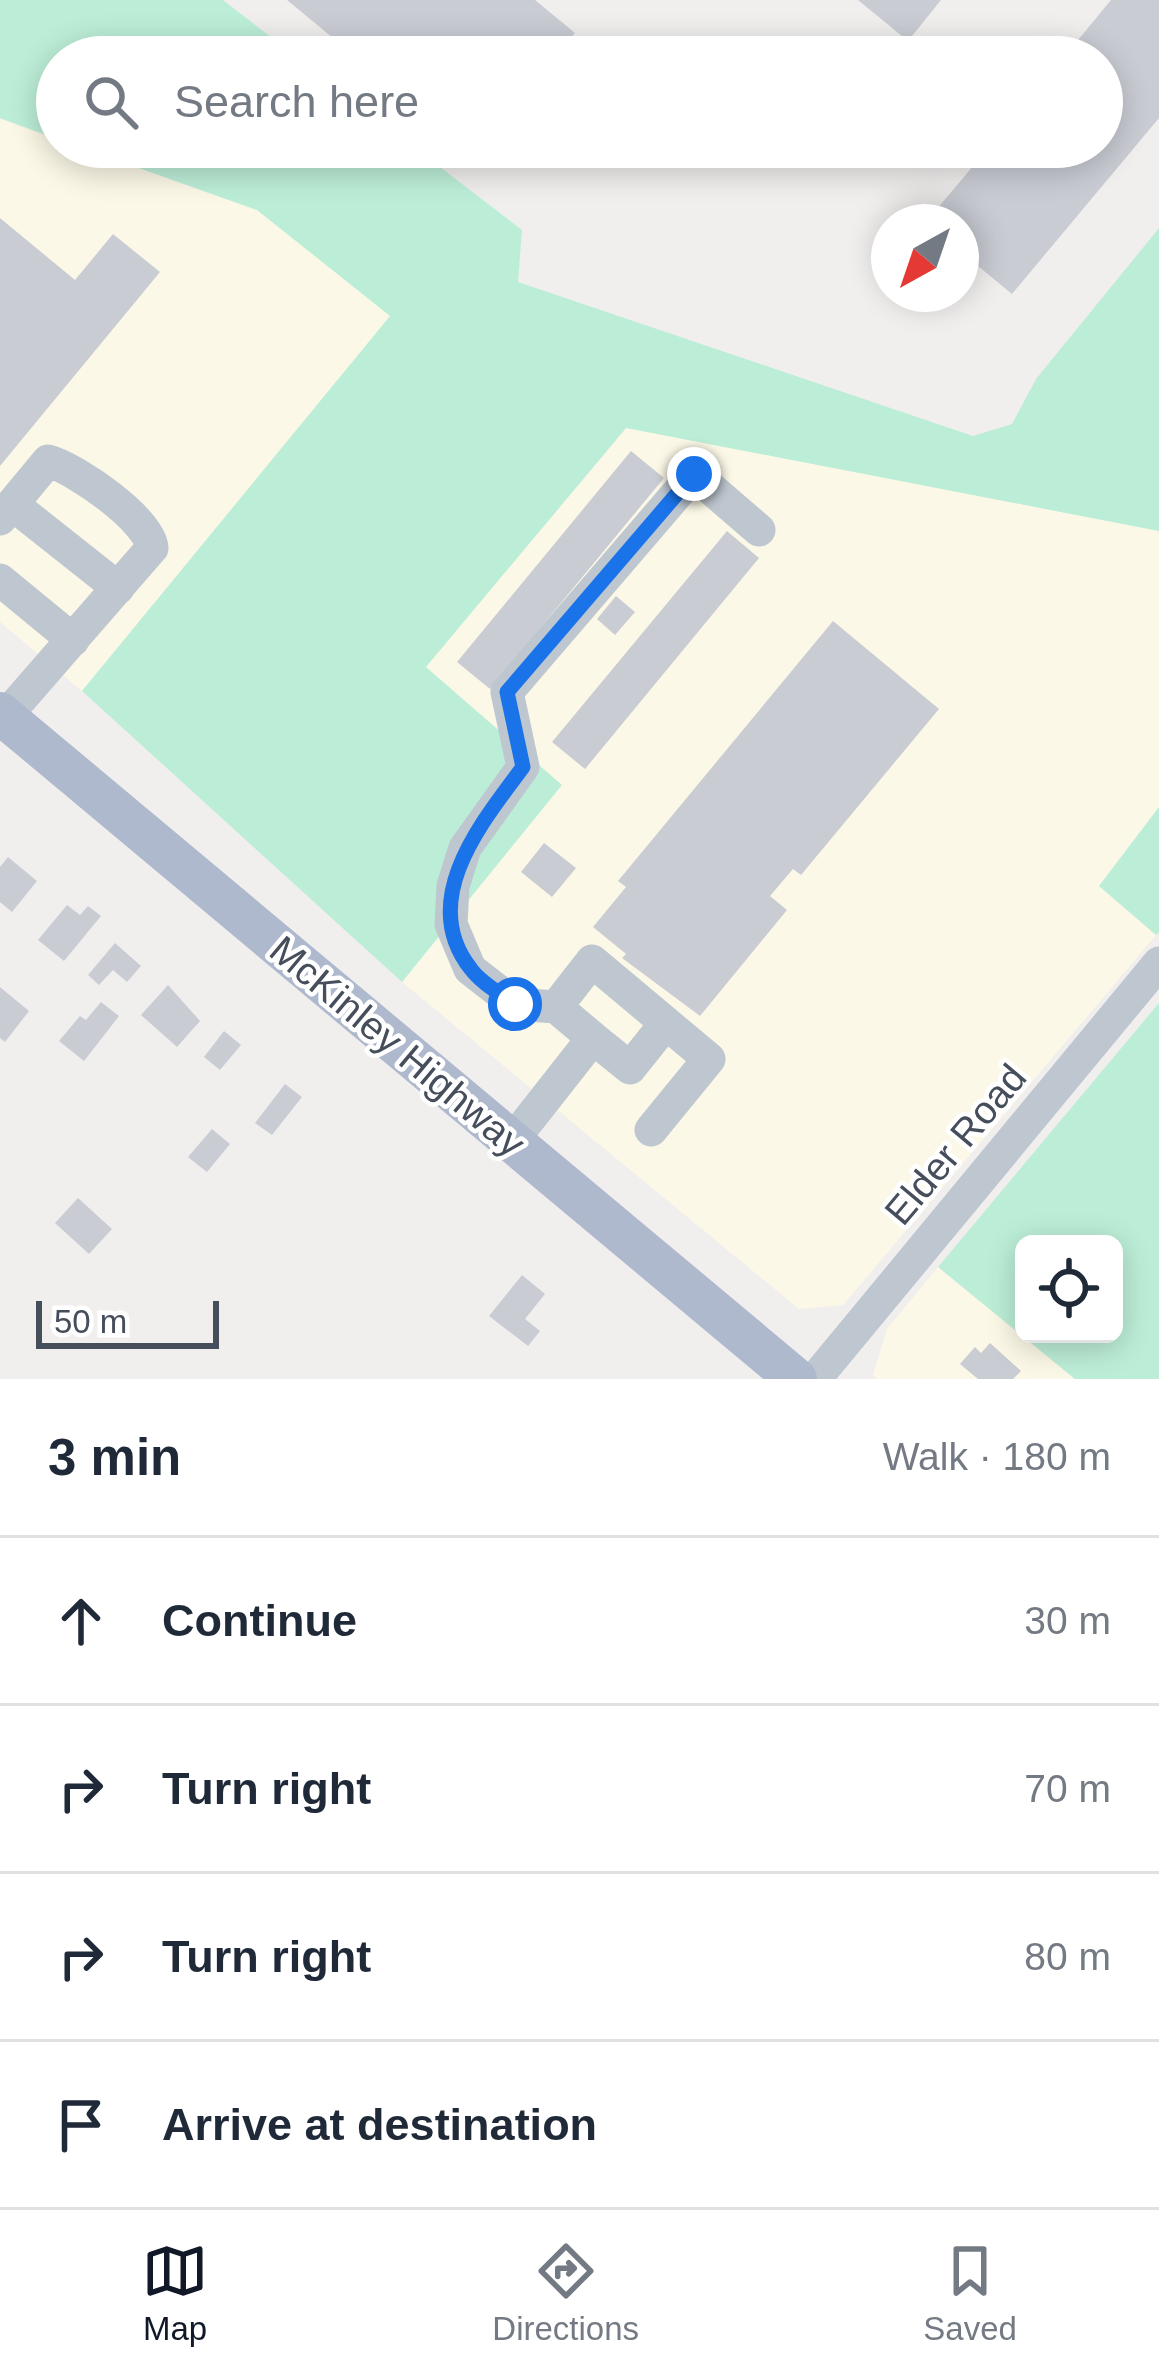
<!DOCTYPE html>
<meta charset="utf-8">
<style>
body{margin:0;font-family:Arial,sans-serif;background:#f2f2f3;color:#1f2937}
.controls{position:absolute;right:36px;bottom:36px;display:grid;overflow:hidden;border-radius:18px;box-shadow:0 6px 30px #0003}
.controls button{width:108px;height:108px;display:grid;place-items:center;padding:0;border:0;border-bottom:3px solid #e0e1e3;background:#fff;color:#1f2937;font:60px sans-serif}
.compass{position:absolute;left:871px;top:204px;width:108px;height:108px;border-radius:50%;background:#fff;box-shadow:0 6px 30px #0003;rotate:220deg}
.scale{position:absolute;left:36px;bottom:30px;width:183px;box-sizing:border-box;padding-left:12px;border:6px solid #464e5b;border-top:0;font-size:33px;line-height:42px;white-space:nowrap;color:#464e5b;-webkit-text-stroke:9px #fff;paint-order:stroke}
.stop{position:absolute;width:36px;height:36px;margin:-27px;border:9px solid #1a73e8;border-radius:50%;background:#fff}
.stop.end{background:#1a73e8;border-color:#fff;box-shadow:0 3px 12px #0008}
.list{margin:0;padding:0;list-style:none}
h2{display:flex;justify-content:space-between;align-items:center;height:156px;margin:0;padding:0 48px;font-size:51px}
h2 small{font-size:39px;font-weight:400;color:#747a83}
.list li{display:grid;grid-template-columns:78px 1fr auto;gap:36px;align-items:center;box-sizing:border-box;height:168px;padding:0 48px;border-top:3px solid #e0e1e3}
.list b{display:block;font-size:45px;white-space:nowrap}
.list em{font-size:39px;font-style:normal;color:#747a83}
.icon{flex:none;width:66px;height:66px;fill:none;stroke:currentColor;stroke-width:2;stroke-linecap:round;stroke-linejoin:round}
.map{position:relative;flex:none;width:1159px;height:1379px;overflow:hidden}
.search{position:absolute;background:#fff;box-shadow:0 6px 30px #0003;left:36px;right:36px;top:36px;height:132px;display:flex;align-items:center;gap:30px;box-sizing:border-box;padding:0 42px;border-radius:66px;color:#747a83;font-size:45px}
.sheet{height:828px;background:#fff}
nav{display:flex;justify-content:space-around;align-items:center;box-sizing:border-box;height:168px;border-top:3px solid #e0e1e3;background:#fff;font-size:33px;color:#747a83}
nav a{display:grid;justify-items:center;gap:6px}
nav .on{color:#111827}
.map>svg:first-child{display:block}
.commercial{fill:#fcf8e7}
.green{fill:#bceed7;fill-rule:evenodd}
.building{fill:#caccd4}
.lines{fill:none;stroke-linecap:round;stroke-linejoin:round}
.minor{stroke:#bec6d0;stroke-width:33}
.major{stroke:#aeb9cd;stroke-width:42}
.route{stroke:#1a73e8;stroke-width:15}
.labels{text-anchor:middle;stroke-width:9;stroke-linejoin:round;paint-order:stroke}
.street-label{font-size:39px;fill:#464e5b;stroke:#fff}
</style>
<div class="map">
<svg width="1159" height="1379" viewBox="0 0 1159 1379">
<rect width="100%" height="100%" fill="#f1eeee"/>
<path class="commercial" d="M0,119L57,139V147H80L257,210L391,316L82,691L0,622Z
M627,427L1159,531V807L1099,886L1156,935L843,1305L799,1309L402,982L561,785L425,667Z
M938,1267L1075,1379H877L873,1375L887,1329Z"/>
<path class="green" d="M0,0H223L297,57H57V139L0,118Z
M80,147H414L522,230L518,282L973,436L1012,424L1036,379L1159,228V531L626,428L426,667L562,785L402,982L82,691L390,316L257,210Z
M1159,807V932L1156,935L1099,886Z
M1159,1003V1379H1075L938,1267ZM1024,1244H1114V1334H1024Z"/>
<path class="building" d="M287,0H535L575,33L555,57H356Z
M858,0H941L908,41Z
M1111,0H1159V118L1012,294L961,252V222H926L989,147H1102V57H1064Z
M0,218L75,280L113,234L160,272L0,466Z
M631,451L664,478L490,689L457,662Z
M727,531L759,558L585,769L552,742Z
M616,596L635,612L615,635L597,619Z
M833,621L939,709L801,875L793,869L770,896L787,910L700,1016L622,958L626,954L593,927L626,887L618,881Z
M544,843L576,868L552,897L521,872Z
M8,857L37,881L12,912L0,902V867Z
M67,905L80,915L88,906L101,916L64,961L38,940Z
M115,943L141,966L127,982L113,970L99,985L88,975Z
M168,985L200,1021L177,1047L141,1015Z
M0,987L29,1011L5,1042L0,1038Z
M101,1002L119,1016L84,1061L59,1041L80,1016L86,1020Z
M224,1031L241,1045L220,1070L204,1057Z
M285,1084L302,1097L272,1135L255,1123Z
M212,1129L230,1144L207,1172L188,1157Z
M78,1198L112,1229L89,1254L55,1223Z
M522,1275L545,1294L525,1319L540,1331L528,1346L489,1316Z
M990,1343L1021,1371L1013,1379H978L960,1364L975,1347L981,1353Z"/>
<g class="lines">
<path class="minor" d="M12,504L118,588
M0,519L48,461C75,468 150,520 152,548L5,717
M0,580L73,640
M556,1007L515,1004L470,969L451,924L453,886L465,848L523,767L507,692L694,474L759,530
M651,1130L709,1059L666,1023
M512,1141L593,1038L630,1068L666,1023L592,961L556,1007L593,1038
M815,1379L1159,963"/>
<path class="major" d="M0,713L796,1379"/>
</g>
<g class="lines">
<path class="route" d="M515,1004C501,994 481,983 471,969C416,900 483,821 523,767L507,692L694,474"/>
</g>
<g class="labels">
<g class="street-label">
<text transform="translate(398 1046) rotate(40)" y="14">McKinley Highway</text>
<text transform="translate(955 1144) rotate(-50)" y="14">Elder Road</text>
</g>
</g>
</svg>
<div class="controls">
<button><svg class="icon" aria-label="locate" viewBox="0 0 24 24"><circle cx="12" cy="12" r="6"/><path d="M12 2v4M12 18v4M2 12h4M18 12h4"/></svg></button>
</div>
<svg class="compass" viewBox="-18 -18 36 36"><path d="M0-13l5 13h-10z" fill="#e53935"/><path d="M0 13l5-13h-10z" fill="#747a83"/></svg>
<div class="scale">50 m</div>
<div class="stop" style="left:515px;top:1004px"></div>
<div class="stop end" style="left:694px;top:474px"></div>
<div class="search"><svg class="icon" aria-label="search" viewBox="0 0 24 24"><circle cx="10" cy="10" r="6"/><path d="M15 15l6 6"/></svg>Search here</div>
</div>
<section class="sheet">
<h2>3 min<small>Walk · 180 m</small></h2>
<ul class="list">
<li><svg class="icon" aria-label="ahead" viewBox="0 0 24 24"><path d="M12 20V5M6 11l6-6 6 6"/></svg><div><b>Continue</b></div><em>30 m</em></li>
<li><svg class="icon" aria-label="right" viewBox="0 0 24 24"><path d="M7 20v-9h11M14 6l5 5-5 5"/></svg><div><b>Turn right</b></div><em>70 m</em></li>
<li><svg class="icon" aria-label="right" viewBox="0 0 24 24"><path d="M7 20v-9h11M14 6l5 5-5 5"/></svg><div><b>Turn right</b></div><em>80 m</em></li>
<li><svg class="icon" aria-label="arrive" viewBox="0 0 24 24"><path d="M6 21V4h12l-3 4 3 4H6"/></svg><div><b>Arrive at destination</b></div></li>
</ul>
</section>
<nav>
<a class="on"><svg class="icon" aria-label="map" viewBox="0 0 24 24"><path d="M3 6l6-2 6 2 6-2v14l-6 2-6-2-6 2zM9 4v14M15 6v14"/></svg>Map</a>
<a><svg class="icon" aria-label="directions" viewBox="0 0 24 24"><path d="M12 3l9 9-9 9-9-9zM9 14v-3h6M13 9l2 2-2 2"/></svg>Directions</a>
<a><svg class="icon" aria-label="saved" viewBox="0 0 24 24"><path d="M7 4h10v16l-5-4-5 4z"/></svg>Saved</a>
</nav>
